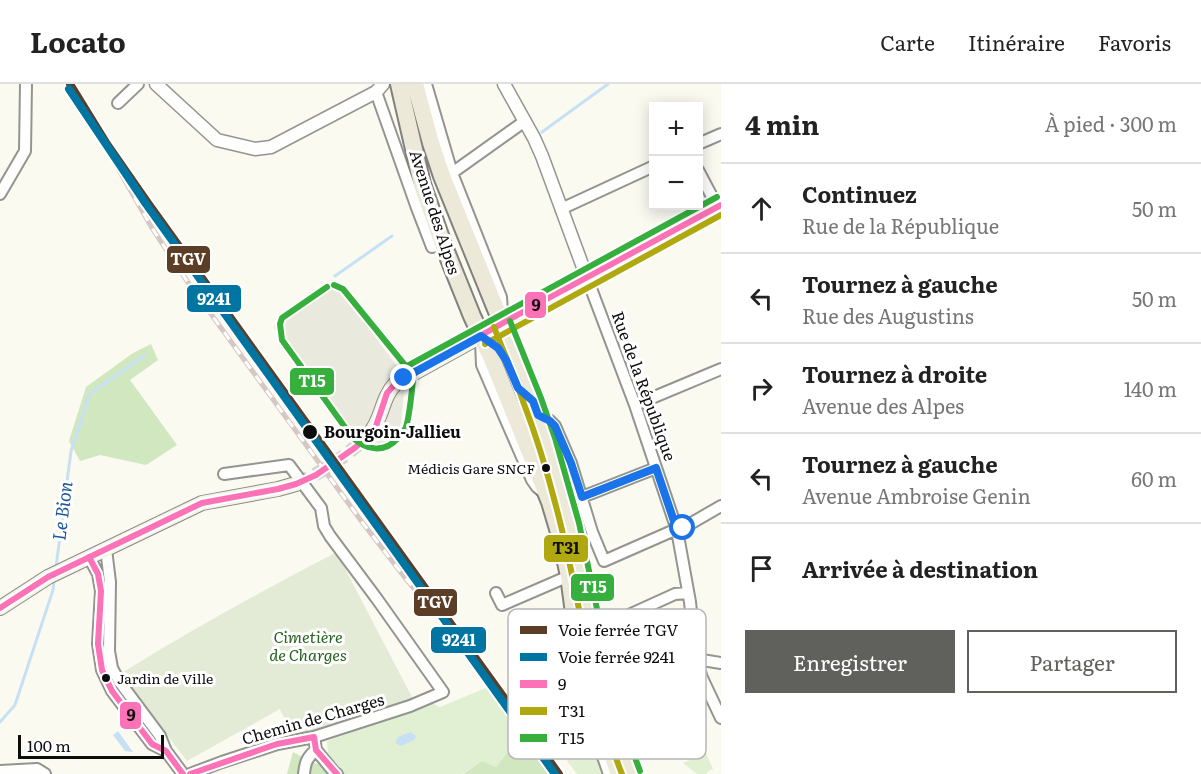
<!DOCTYPE html>
<html lang="fr">
<meta charset="utf-8">
<style>
body{margin:0;font-family:Literata,serif;background:#f6f6f6;color:#222}
.controls{position:absolute;right:18px;top:18px;display:grid;overflow:hidden;border-radius:0px;box-shadow:0 3px 15px #0003}
.controls button{width:54px;height:54px;display:grid;place-items:center;padding:0;border:0;border-bottom:2px solid #e0e0e0;background:#fff;color:#222;font:30px sans-serif}
.scale{position:absolute;left:18px;bottom:15px;width:146px;box-sizing:border-box;padding-left:6px;border:3px solid #0d0d0d;border-top:0;font-size:16px;line-height:21px;white-space:nowrap;color:#0d0d0d;-webkit-text-stroke:4px #fff;paint-order:stroke}
.stop{position:absolute;width:18px;height:18px;margin:-14px;border:4px solid #1a73e8;border-radius:50%;background:#fff}
.stop.end{background:#1a73e8;border-color:#fff;box-shadow:0 2px 6px #0008}
.list{margin:0;padding:0;list-style:none}
h2{display:flex;justify-content:space-between;align-items:center;height:78px;margin:0;padding:0 24px;font-size:26px}
h2 small{font-size:20px;font-weight:400;color:#767676}
.list li{display:grid;grid-template-columns:39px 1fr auto;gap:18px;align-items:center;box-sizing:border-box;height:90px;padding:0 24px;border-top:2px solid #e0e0e0}
.list b{display:block;font-size:22px;white-space:nowrap}
.list p{margin:0;font-size:20px;white-space:nowrap;color:#767676}
.list em{font-size:20px;font-style:normal;color:#767676}
.actions{display:flex;gap:12px;padding:18px 24px}
.actions a{flex:1;padding:14px 0;border:2px solid #60605d;border-radius:0px;text-align:center;font-size:21px;color:#60605d}
.actions .main{background:#60605d;color:#fff}
.icon{flex:none;width:33px;height:33px;fill:none;stroke:currentColor;stroke-width:2;stroke-linecap:round;stroke-linejoin:round}
.map{position:relative;flex:none;width:721px;height:690px;overflow:hidden}
header{display:flex;align-items:center;gap:36px;box-sizing:border-box;height:84px;padding:0 30px;background:#fff;border-bottom:2px solid #e0e0e0}
header strong{font-size:28px}
nav{display:flex;gap:33px;margin-inline-start:auto;font-size:21px}
main{display:flex}
aside{flex:1;background:#fff}
.map>svg:first-child{display:block}
.green{fill:#e1f0d2}
.forest{fill:#d0e7c0}
.cemetery{fill:#e3ebd6}
.plaza{fill:#eae9dd}
.water{fill:#c8e0f3}
.lines{fill:none;stroke-linecap:round;stroke-linejoin:round}
.stream{stroke:#c8e0f3;stroke-width:3}
.secondary-tunnel{stroke:#d6d6cf;stroke-width:14;stroke-dasharray:14 7;stroke-linecap:butt}
.minor-casing{stroke:#949490;stroke-width:14}
.tertiary-casing{stroke:#949490;stroke-width:15}
.secondary-casing{stroke:#8a8a86;stroke-width:16}
.primary-casing{stroke:#81817d;stroke-width:20}
.minor{stroke:#fefefd;stroke-width:10}
.tertiary{stroke:#fefefd;stroke-width:12}
.secondary{stroke:#f4f4e9;stroke-width:14}
.primary{stroke:#ece9d9;stroke-width:16}
.rail-casing{stroke:#d6c7c5;stroke-width:5}
.rail{stroke:#fff;stroke-width:3;stroke-dasharray:9;stroke-linecap:butt}
.bus-1-casing{stroke:#fff;stroke-width:10}
.bus-2-casing{stroke:#fff;stroke-width:10}
.bus-3-casing{stroke:#fff;stroke-width:10}
.bus-1{stroke:#fc72b6;stroke-width:6}
.bus-2{stroke:#afa90f;stroke-width:6}
.bus-3{stroke:#36af3d;stroke-width:6}
.rail-1-casing{stroke:#fff;stroke-width:12}
.rail-2-casing{stroke:#fff;stroke-width:12}
.rail-1{stroke:#5c3e26;stroke-width:8}
.rail-2{stroke:#0075a1;stroke-width:8}
.route{stroke:#1a73e8;stroke-width:8}
.stop-dot{fill:#0d0d0d;stroke:#fff;stroke-width:2}
.labels{text-anchor:middle;stroke-width:6;stroke-linejoin:round;paint-order:stroke}
.bus-label{font-size:14px;fill:#0d0d0d;stroke:#fff;text-anchor:end}
.street-label{font-size:16px;fill:#0d0d0d;stroke:#fff}
.stop-label{font-size:16px;font-weight:bold;fill:#0d0d0d;stroke:#fff;text-anchor:start}
.park-label{font-size:16px;font-style:italic;fill:#26621f;stroke:#fff}
.water-label{font-size:18px;font-style:italic;fill:#1a559a;stroke:#fff}
.key{fill:#fff;stroke:#b6b6b6;stroke-width:1.5}
.key-label{font-size:16px;fill:#0d0d0d}
.line-badge{stroke:#fff;stroke-width:2}
.badge-label{font-size:16px;text-anchor:middle;font-weight:bold;fill:#fff}
.pale-badge-label{font-size:16px;text-anchor:middle;font-weight:bold;fill:#111}
</style>
<header>
<strong>Locato</strong>
<nav><a>Carte</a><a>Itinéraire</a><a>Favoris</a></nav>
</header>
<main>
<div class="map">
<svg width="721" height="690" viewBox="0 0 721 690">
<rect width="100%" height="100%" fill="#fafaf1"/>
<path class="green" d="M569,574L606,690H577L516,609L555,591L551,583Z
M488,603L522,649L496,683L482,677L462,690H349C327,684 329,677 327,657L381,638L430,618L440,623Z
M706,669L713,685L707,688V690H697L683,679Z"/>
<path class="forest" d="M151,260L158,276L130,296L177,361L146,381L100,371L80,377L69,357L86,303L133,269Z
M522,649L551,690H463L482,677L496,683Z
M293,668L312,678L349,690H287Z"/>
<path class="cemetery" d="M335,469L340,475L413,615L294,654L280,625L187,677L120,590C190,546 262,507 335,469Z"/>
<path class="plaza" d="M333,197L409,298L404,307L401,340L395,354L379,361L365,358L350,347L274,244L275,240Z"/>
<path class="water" d="M118,647L133,668L125,667L113,651Z
M411,648L416,652L414,656L401,662L397,660L396,657L398,653Z"/>
<g class="lines">
<path class="stream" d="M542,48L608,0
M335,192L392,152
M56,483L71,367L90,310L145,271
M0,638L15,621L53,506L54,496"/>
<path class="secondary-tunnel" d="M296,400C323,388 349,371 370,349"/>
<g class="minor-casing">
<path id="minor" d="M426,0L452,89L501,213L502,228
M376,8L417,124L432,163L443,160
M118,19L138,0
M698,60L721,50
M698,86L719,126
M452,89L525,37
M0,110L25,67L26,0
M561,125L654,82
M587,194L635,321L677,446L690,518L696,575L702,594L721,634
M481,258L482,281L532,396L537,403L543,408
M635,321L721,285
M539,331L550,337L555,342L571,379L592,448L604,477L670,448L683,444L721,422
M582,413L656,384
M106,465L110,498L109,567L112,584L119,597L160,652L166,667L183,690
M89,473L98,490L101,507L98,560L102,586L112,607L152,660L166,667
M496,509L502,521L569,492
M571,525L567,535L566,545L570,566L581,610L609,690
M601,555L598,545L675,510L688,509
M696,575L721,579
M515,592L570,566
M314,653L316,666L334,688L337,690
M0,687L37,685L45,690
M190,690L222,678L277,660L314,653L410,622L443,608L377,515L330,452L324,442L321,424L289,381L224,390
M304,690C305,679 307,673 316,666"/>
</g>
<g class="tertiary-casing">
<path id="tertiary" d="M156,0L217,56L255,65L271,63L376,8L383,0
M504,0L534,54L542,72L587,194"/>
</g>
<g class="secondary-casing">
<path id="secondary" d="M370,349C383,334 381,314 396,299L481,252
M0,524L48,493L202,419L278,405L296,400"/>
</g>
<g class="primary-casing">
<path id="primary" d="M399,0L422,100L443,160L472,232L492,275L550,418L561,455L569,492L577,551L591,606L610,665L619,690
M415,0L431,59L442,92L539,331L570,441L606,613L619,658L632,690
M481,252L521,229L721,121"/>
</g>
<use href="#minor" class="minor"/>
<use href="#tertiary" class="tertiary"/>
<use href="#secondary" class="secondary"/>
<use href="#primary" class="primary"/>
<g class="rail-casing">
<path id="rail" d="M72,4L152,144L187,197L362,438L406,495L478,579L509,620"/>
</g>
<use href="#rail" class="rail"/>
<g class="bus-1-casing">
<path id="bus-1" d="M89,473L98,490L101,507L98,560L102,586L112,607L152,660L166,667L183,690
M0,524L48,493L202,419L278,405L296,400L316,391L356,363L370,349L376,342L387,309L396,299L521,229L721,121
M314,653L316,666L337,690
M190,690L277,660L314,653"/>
</g>
<g class="bus-2-casing">
<path id="bus-2" d="M494,243C504,269 515,294 524,320C539,359 551,401 561,442C582,525 590,610 622,690
M485,260L721,131"/>
</g>
<g class="bus-3-casing">
<path id="bus-3" d="M327,203L282,234L280,240L282,256L352,353C366,366 384,370 398,354C401,351 404,347 406,343C409,334 413,301 413,291L343,205L334,201
M510,237L541,314L555,354L579,439L615,611L628,655L640,687
M400,286L717,113"/>
</g>
<use href="#bus-1" class="bus-1"/>
<use href="#bus-2" class="bus-2"/>
<use href="#bus-3" class="bus-3"/>
<g class="rail-1-casing">
<path id="rail-1" d="M70,0L107,60L148,119L559,690"/>
</g>
<g class="rail-2-casing">
<path id="rail-2" d="M69,5L146,120L555,690"/>
</g>
<use href="#rail-1" class="rail-1"/>
<use href="#rail-2" class="rail-2"/>
</g>
<g class="lines">
<path class="route" d="M404,294L481,252L498,264L506,276L518,304L533,317L538,331L550,337L555,342L571,379L582,413L656,384L677,446L683,444"/>
</g>
<g class="stop-dot">
<circle cx="310" cy="348" r="8"/>
<circle cx="546" cy="384" r="5"/>
<circle cx="106" cy="594" r="5"/>
</g>
<g class="labels">
<g class="bus-label">
<text x="535" y="390">Médicis Gare SNCF</text>
<text x="117" y="600" text-anchor="start">Jardin de Ville</text>
</g>
<g class="street-label">
<text transform="translate(435 128) rotate(72)" y="6">Avenue des Alpes</text>
<text transform="translate(644 302) rotate(70)" y="6">Rue de la République</text>
<text transform="translate(313 635) rotate(-16)" y="6">Chemin de Charges</text>
</g>
<g class="stop-label">
<text x="324" y="354">Bourgoin-Jallieu</text>
</g>
<g class="park-label">
<text x="308" y="559">Cimetière<tspan x="308" dy="18">de Charges</tspan></text>
</g>
<g class="water-label">
<text transform="translate(63 427) rotate(-83)" y="6">Le Bion</text>
</g>
</g>
<rect x="508" y="525" width="198" height="150" rx="9" class="key"/>
<rect x="520" y="542" width="27" height="8" fill="#5c3e26"/>
<rect x="520" y="569" width="27" height="8" fill="#0075a1"/>
<rect x="520" y="596" width="27" height="8" fill="#fc72b6"/>
<rect x="520" y="623" width="27" height="8" fill="#afa90f"/>
<rect x="520" y="650" width="27" height="8" fill="#36af3d"/>
<g class="key-label">
<text x="558" y="552">Voie ferrée TGV</text>
<text x="558" y="579">Voie ferrée 9241</text>
<text x="558" y="606">9</text>
<text x="558" y="633">T31</text>
<text x="558" y="660">T15</text>
</g>
<g class="line-badge">
<rect x="166" y="161" width="45" height="29" rx="6" fill="#5c3e26"/>
<rect x="186" y="200" width="56" height="29" rx="6" fill="#0075a1"/>
<rect x="524" y="207" width="23" height="28" rx="6" fill="#fc72b6"/>
<rect x="289" y="283" width="46" height="29" rx="6" fill="#36af3d"/>
<rect x="543" y="450" width="46" height="29" rx="6" fill="#afa90f"/>
<rect x="570" y="489" width="45" height="29" rx="6" fill="#36af3d"/>
<rect x="413" y="504" width="45" height="29" rx="6" fill="#5c3e26"/>
<rect x="430" y="542" width="57" height="28" rx="6" fill="#0075a1"/>
<rect x="119" y="617" width="23" height="29" rx="6" fill="#fc72b6"/>
</g>
<g class="badge-label">
<text x="188" y="181">TGV</text>
<text x="214" y="221">9241</text>
<text x="312" y="303">T15</text>
<text x="593" y="509">T15</text>
<text x="435" y="524">TGV</text>
<text x="459" y="562">9241</text>
</g>
<g class="pale-badge-label">
<text x="536" y="227">9</text>
<text x="566" y="470">T31</text>
<text x="131" y="637">9</text>
</g>
</svg>
<div class="controls">
<button>+</button>
<button>−</button>
</div>
<div class="scale">100 m</div>
<div class="stop" style="left:683px;top:444px"></div>
<div class="stop end" style="left:404px;top:294px"></div>
</div>
<aside>
<h2>4 min<small>À pied · 300 m</small></h2>
<ul class="list">
<li><svg class="icon" aria-label="ahead" viewBox="0 0 24 24"><path d="M12 20V5M6 11l6-6 6 6"/></svg><div><b>Continuez</b><p>Rue de la République</p></div><em>50 m</em></li>
<li><svg class="icon" aria-label="left" viewBox="0 0 24 24"><path d="M17 20v-9H6M10 6l-5 5 5 5"/></svg><div><b>Tournez à gauche</b><p>Rue des Augustins</p></div><em>50 m</em></li>
<li><svg class="icon" aria-label="right" viewBox="0 0 24 24"><path d="M7 20v-9h11M14 6l5 5-5 5"/></svg><div><b>Tournez à droite</b><p>Avenue des Alpes</p></div><em>140 m</em></li>
<li><svg class="icon" aria-label="left" viewBox="0 0 24 24"><path d="M17 20v-9H6M10 6l-5 5 5 5"/></svg><div><b>Tournez à gauche</b><p>Avenue Ambroise Genin</p></div><em>60 m</em></li>
<li><svg class="icon" aria-label="arrive" viewBox="0 0 24 24"><path d="M6 21V4h12l-3 4 3 4H6"/></svg><div><b>Arrivée à destination</b></div></li>
</ul>
<div class="actions"><a class="main">Enregistrer</a><a>Partager</a></div>
</aside>
</main>
